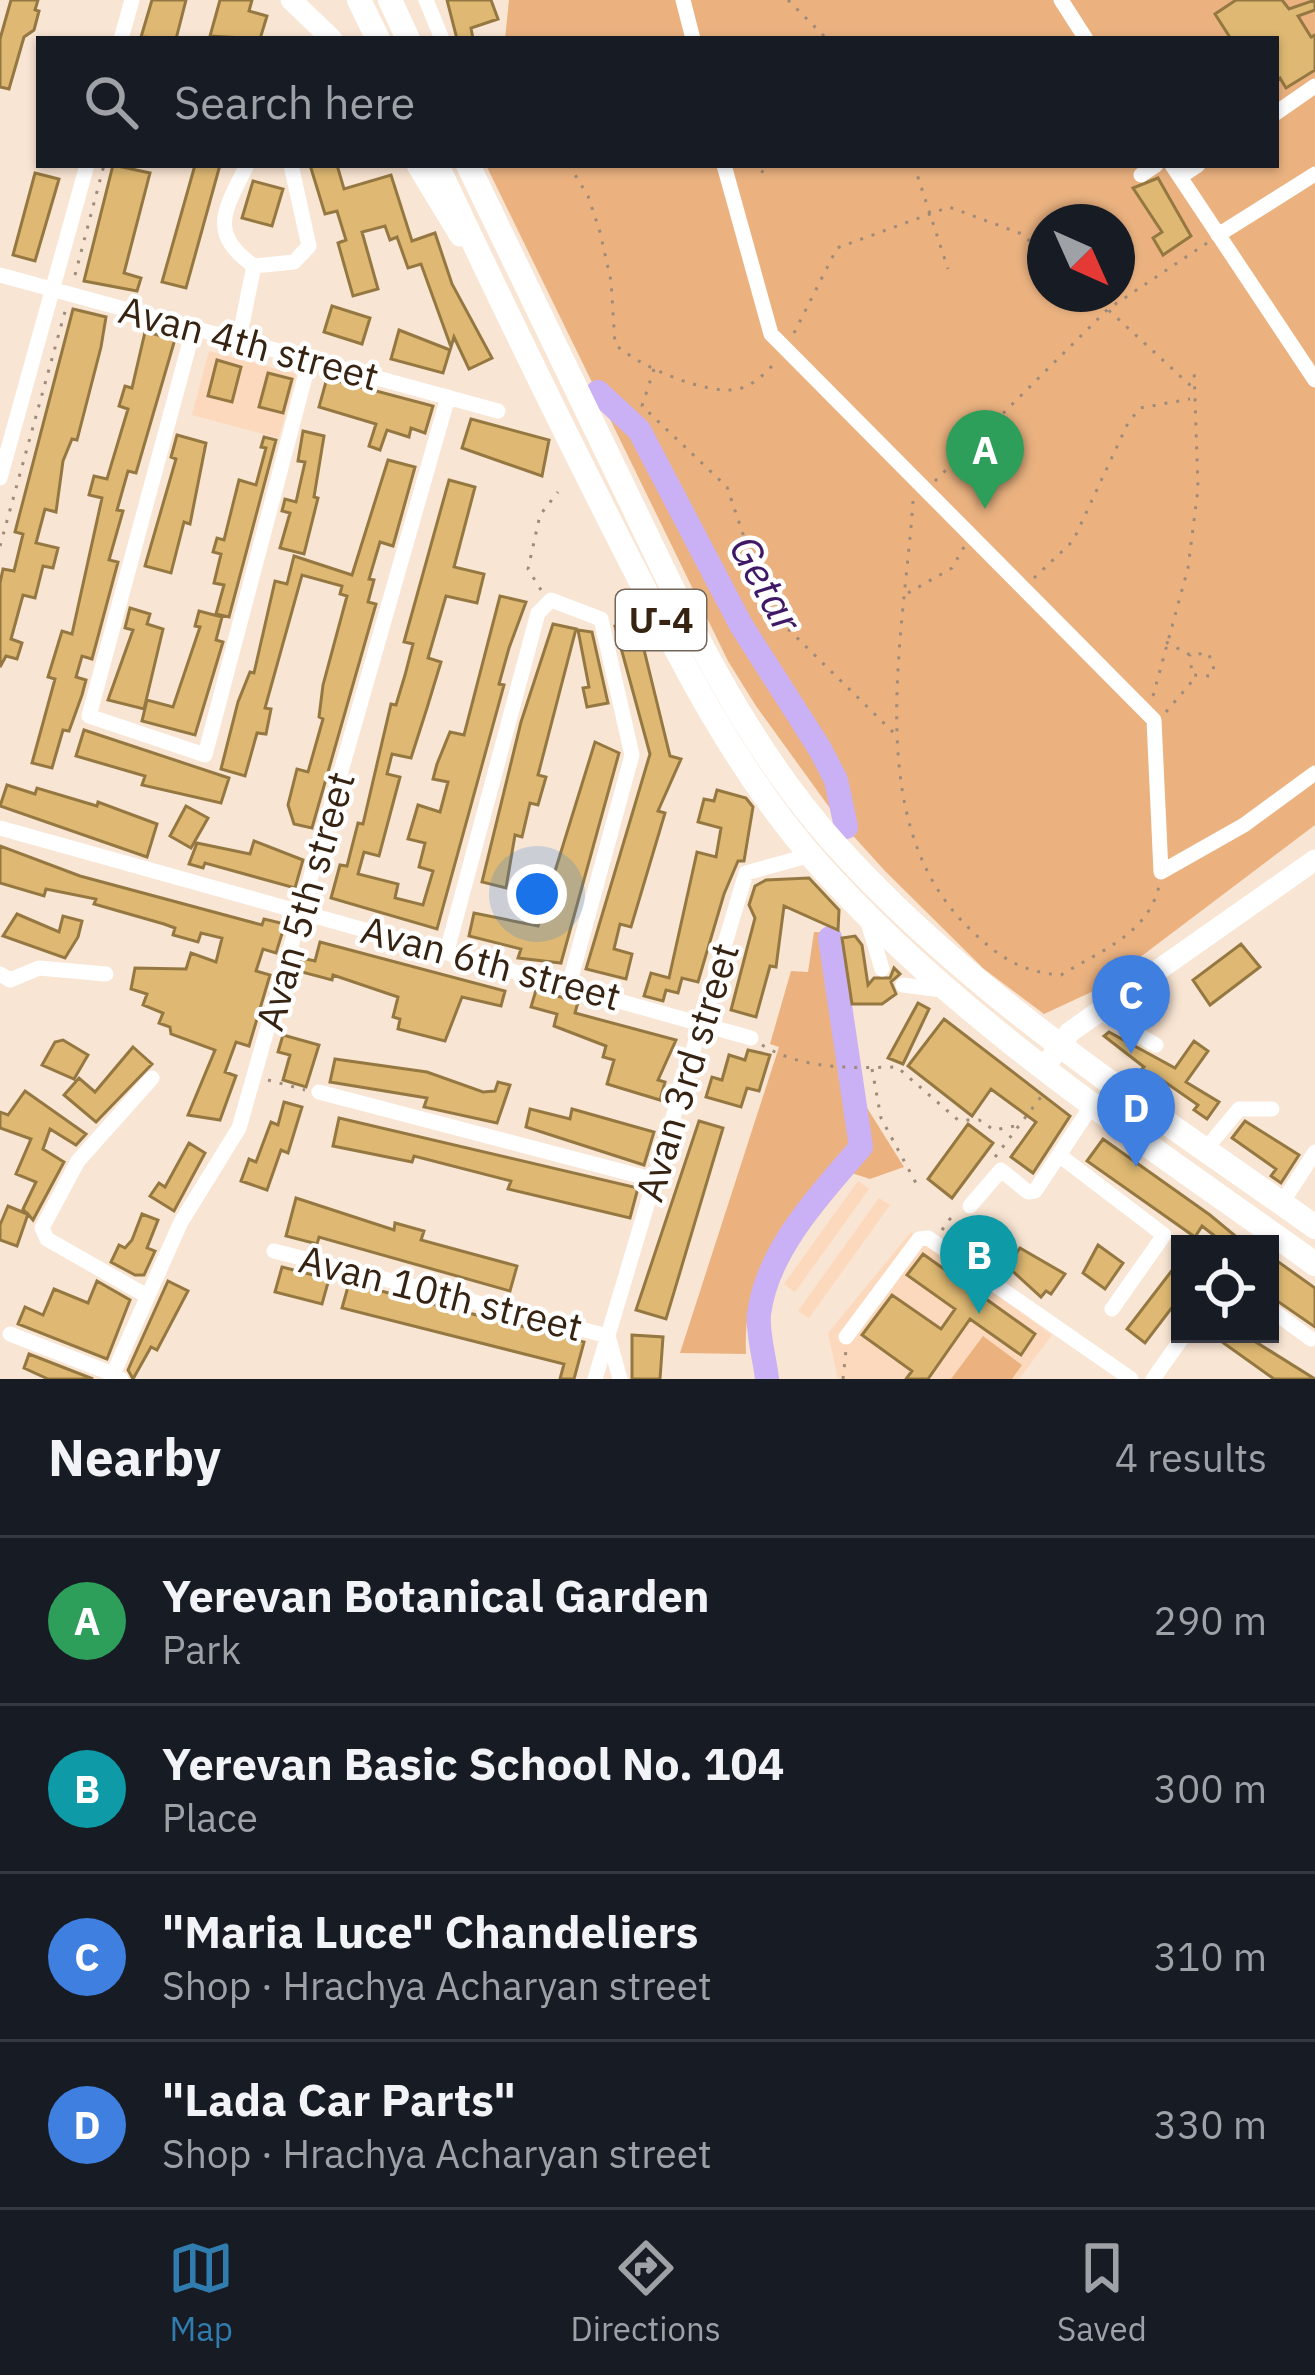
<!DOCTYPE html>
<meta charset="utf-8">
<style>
body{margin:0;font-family:"IBM Plex Sans","Noto Sans Armenian",sans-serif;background:#20242c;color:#f1f3f6}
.controls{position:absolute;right:36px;bottom:36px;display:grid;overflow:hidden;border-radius:0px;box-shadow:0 3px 9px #0004}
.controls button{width:108px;height:108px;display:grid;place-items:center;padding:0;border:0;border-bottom:3px solid #363941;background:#171b24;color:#f1f3f6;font:60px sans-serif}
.compass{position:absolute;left:1027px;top:204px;width:108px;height:108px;border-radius:50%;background:#171b24;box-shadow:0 3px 9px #0004;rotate:135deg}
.you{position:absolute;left:537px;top:894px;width:42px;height:42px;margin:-30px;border:9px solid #fff;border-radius:50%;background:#1a73e8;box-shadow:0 0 0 18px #1a73e833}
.badge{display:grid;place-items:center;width:78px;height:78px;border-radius:50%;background:#307caf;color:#fff;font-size:39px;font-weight:700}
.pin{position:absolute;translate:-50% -99px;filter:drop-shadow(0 3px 6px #0008)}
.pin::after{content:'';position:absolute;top:63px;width:42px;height:36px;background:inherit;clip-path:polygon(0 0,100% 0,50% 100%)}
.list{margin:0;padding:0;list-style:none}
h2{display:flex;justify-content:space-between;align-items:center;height:156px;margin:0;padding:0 48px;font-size:51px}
h2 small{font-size:39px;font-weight:400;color:#9ea1a6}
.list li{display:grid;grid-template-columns:78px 1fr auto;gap:36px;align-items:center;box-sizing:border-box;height:168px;padding:0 48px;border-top:3px solid #363941}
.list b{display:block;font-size:45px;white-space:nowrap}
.list p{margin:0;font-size:39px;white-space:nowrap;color:#9ea1a6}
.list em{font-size:39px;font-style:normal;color:#9ea1a6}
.icon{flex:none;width:66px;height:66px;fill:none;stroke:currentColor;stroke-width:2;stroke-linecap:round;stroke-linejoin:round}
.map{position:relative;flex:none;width:1315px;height:1379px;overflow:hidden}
.search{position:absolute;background:#171b24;box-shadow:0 3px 9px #0004;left:36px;right:36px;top:36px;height:132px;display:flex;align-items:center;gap:30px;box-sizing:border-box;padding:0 42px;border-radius:0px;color:#9ea1a6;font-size:45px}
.sheet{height:828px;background:#171b24}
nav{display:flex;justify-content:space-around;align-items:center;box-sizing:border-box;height:168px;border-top:3px solid #363941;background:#171b24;font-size:33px;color:#9ea1a6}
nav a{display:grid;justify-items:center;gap:6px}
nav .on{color:#307caf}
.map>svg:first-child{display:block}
.built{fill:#fcd9bc}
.green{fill:#ebb280;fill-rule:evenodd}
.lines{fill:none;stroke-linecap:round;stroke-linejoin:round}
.river{stroke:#cab0f4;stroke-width:24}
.building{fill:#dfb973;stroke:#957841;stroke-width:3}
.path{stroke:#9f8b7a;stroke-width:3;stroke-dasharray:3 9;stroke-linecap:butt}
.minor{stroke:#fff;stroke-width:15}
.major{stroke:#fff;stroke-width:21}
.highway{stroke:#fff;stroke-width:24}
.labels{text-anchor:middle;stroke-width:9;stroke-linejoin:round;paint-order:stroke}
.shield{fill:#fff;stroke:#726559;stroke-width:3}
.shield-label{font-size:36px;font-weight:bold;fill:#362312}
.street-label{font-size:39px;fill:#362312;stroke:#fff}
.water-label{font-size:42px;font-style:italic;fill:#3f1966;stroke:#fff}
</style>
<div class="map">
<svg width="1315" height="1379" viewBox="0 0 1315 1379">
<rect width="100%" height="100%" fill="#f9e5d3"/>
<path class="built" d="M209,351L296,374L279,438L192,415Z
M858,1181L869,1189L795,1292L784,1284Z
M879,1198L890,1205L809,1318L798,1311Z
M911,1232L1052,1335L1019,1379H838L828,1333Z"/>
<path class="green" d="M509,0H1315V825L1098,989L1044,1014L984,969L885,871L837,818L756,706L728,661L486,165H1276V39H505ZM1045,222H1117V294H1045Z
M814,932L837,933L859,1095L904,1167L870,1179L836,1168C782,1217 742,1279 746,1354L680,1353L779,1047L770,1044L791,971L808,972Z
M983,1336L1022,1365L1012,1379H951Z"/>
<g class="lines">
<path class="river" d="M598,392L639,430L741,625L820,749L836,780L846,827
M767,1379C765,1359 757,1333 759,1314C767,1250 821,1193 861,1147L830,938"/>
</g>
<path class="building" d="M11,0H38L35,10L39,11L34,30L24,37L9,89L0,87V39Z
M152,0H186L176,39L141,37Z
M220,0H252L249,11L267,16L260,39L210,36Z
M447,0H491L498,19L471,28L473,39H457Z
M1236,0H1282L1289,9L1315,0V10L1298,16L1311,37L1315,35V70L1286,88L1280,78L1276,81V39H1231L1215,14Z
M113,165L150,173L124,273L141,278L137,291L84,281Z
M195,165H220L186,288L162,282Z
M310,165H337L344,189L391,175L412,241L435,233L452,284L492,358L469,369L454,337L451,347L421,264L408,268L397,237L390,240L385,226L362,232L378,289L353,296L338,243L346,240L337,211L325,214Z
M35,173L59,179L35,261L13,255Z
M1158,178L1191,236L1163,255L1153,238L1162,232L1133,188Z
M253,181L283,189L272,226L242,218Z
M332,306L370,318L362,344L324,332Z
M73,309L106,317L101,347L77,440L72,439L63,461L56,512L45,509L36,543L58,548L53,568L43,566L35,598L23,595L11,639L22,643L17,659L6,656L0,667V583L3,569L14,571L23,534L15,532Z
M399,330L450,350L443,373L391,359Z
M145,332L175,339L136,473L128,471L117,510L123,511L109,560L118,562L92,659L82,656L76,677L86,680L82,695L69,731L63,730L52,768L32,763L55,679L48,677L62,631L72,634L102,498L89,495L94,476L107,479L128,409L119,406L125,386L132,388Z
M217,360L241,367L232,402L208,396Z
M268,373L292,379L283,413L259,407Z
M327,378L433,406L425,433L411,428L409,437L387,430L380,450L369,446L376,424L319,407Z
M471,419L549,440L542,476L462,448Z
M303,431L324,436L314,497L318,498L304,554L280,548L290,513L282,511L285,499L296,502L305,462L298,461Z
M177,435L206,443L190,524L184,522L171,573L145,566L176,459L171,457Z
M264,437L276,440L229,617L216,614L224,585L214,583L221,554L213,552L217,538L224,540L239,480L256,485L266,448L261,447Z
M388,460L415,467L393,546L380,542L369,579L374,580L368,602L376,604L312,828L294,824L288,805L297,769L308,772L323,719L319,717L323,685L347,596L340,594L342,586L302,575L265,708L271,709L266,734L257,733L245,776L221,769L238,702L250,672L254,673L275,581L287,584L294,556L352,575Z
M449,480L475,487L454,567L484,574L477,603L446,596L428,658L441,662L427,708L411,758L392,754L387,774L400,777L379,856L364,852L358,874L398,884L395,898L423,905L433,871L419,867L425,843L408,839L418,805L440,812L448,782L433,779L437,764L450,732L464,735L500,596L526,602L509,648L499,684L504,685L437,929L331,898L340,865L347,866L358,823L363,824L391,704L396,705L405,675L413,644L404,642Z
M130,608L150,614L147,624L163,629L144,709L108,700L133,630L125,628Z
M199,611L222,617L216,640L223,642L195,735L142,721L147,700L173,707L200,627L195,626Z
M637,621L670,756L681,759L658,811L665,813L631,927L620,924L614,949L632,954L626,979L586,969L650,754L615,626Z
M553,624L576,629L538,775L546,777L538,805L530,803L522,837L515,835L506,888L482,882L521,722Z
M578,630L592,632L608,703L587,707L583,688L589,687Z
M84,730L229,778L221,803L142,785L145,776L76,756Z
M595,742L619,753L561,963L518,958L521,949L469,936L474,913L538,926Z
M7,785L35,794L37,788L97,806L98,802L157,824L147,857L0,806Z
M717,790L746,798L753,807L744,861H738L724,894L698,982L682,978L678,993L666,990L663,1001L644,996L651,973L669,978L697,852L716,857L721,828L698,822L704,799L714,801Z
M186,806L208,818L191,848L170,836Z
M254,841L303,860L295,888L205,863L203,868L189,864L197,843L250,854Z
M0,846L80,876L262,925L264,919L285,924L276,953L263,949L256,971L270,975L249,1046L236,1042L225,1072L236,1076L220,1120L188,1115L215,1050L171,1034L170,1027L159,1023L163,1013L143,1005L147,994L131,989L135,968L186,969L191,953L216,962L222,938L201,933L198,942L173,935L175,928L164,924L94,904L96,899L46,889L44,896L0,883Z
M809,878L839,910L838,930L784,906L776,967L770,966L756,1017L731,1010L755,918L749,905L755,886L766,880Z
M17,914L59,932L63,916L82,921L78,937L65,958L3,936Z
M855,936L862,945L868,985L874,978H890L894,968L900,974L891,982L896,994L882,1004H852L842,938Z
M320,942L505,991L501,1006L462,997L445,1041L398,1029L400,1019L393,1017L398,997L333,975L332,980L298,971L302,958L315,961Z
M1241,944L1260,967L1210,1005L1193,980Z
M536,990L578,1002L575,1013L676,1040L658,1080L665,1082L660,1100L607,1084L614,1060L603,1057L606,1046L554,1026L557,1014L531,1007Z
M918,1003L929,1009L903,1064L888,1058Z
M944,1019L1070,1116L1033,1173L1011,1157L1036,1122L991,1089L972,1116L908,1066Z
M1109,1032L1175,1068L1194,1041L1208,1051L1186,1082L1219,1102L1207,1119L1194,1110L1198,1105L1155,1075L1151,1080L1140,1071L1144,1067L1104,1036Z
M283,1035L319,1045L306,1087L283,1080L290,1055L278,1052Z
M63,1040L88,1055L74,1079L42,1065L55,1042Z
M133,1047L152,1064L96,1122L64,1095L79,1078L95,1092Z
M748,1050L770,1055L759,1091L747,1088L741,1107L706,1097L712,1077L722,1080L729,1055L745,1060Z
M335,1059L427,1072L483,1092L495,1091L498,1082L510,1085L497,1123L424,1107L427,1098L330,1082Z
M25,1091L86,1134L76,1145L50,1129L43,1149L64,1162L33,1220L28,1214L17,1246L0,1240V1225L8,1206L27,1214L23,1209L36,1182L16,1174L31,1139L0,1128V1112L8,1115Z
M284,1102L302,1107L288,1153L281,1150L267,1190L241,1181L249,1159L256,1162L271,1122L278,1125Z
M530,1109L570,1119L572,1109L654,1132L644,1165L526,1127Z
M339,1118L638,1188L630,1218L508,1189L511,1181L414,1156L412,1162L333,1146Z
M699,1121L723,1128L666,1319L636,1310Z
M1245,1121L1299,1155L1281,1183L1271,1176L1276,1169L1232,1138Z
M968,1124L993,1143L952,1198L928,1179Z
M1103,1139L1210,1215L1245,1244H1225L1202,1226L1195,1237L1087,1161Z
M189,1143L205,1153L174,1211L150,1196L159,1183L165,1187Z
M296,1198L394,1230L395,1223L424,1231L421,1240L517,1266L510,1291L319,1237L317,1244L286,1236Z
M142,1214L158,1220L147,1248L155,1251L144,1275H135L111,1262L119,1245L125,1248L132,1240Z
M1098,1245L1123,1263L1105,1289L1083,1273Z
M1020,1248L1065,1274L1051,1294L1046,1291L1041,1297L1007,1266Z
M923,1254L1035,1334L1021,1355L970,1319L928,1379H906L912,1371L862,1335L892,1295L941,1329L955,1309L907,1275Z
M1270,1256L1315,1288V1327L1270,1296Z
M1180,1260V1297L1145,1343L1127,1329Z
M282,1267L329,1279L322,1304L275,1292Z
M97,1281L130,1300L107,1359L18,1324L25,1307L43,1315L54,1289L88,1303Z
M168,1281L188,1291L157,1350L151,1347L133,1379L128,1370Z
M349,1283L584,1342L574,1379H560L564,1364L342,1308Z
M1211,1334H1243L1315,1379H1274Z
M632,1335L663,1337L660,1379H632Z
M29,1354L93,1379H48L24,1368Z"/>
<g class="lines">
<path class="path" d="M788,0L827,39
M569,165L588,196L600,232L611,281L615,344C636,365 707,396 738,389C753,386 767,372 776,361
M914,165L948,269
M762,173L764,165
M75,275L104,165
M1091,294L1191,386
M794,333L837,248L949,207L1022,234L1045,255
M654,369L642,406L727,487L758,578L786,627L896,735
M935,481L1108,309L1207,243
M913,501C904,638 859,827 973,932C1000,958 1022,972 1061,975C1100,951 1148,934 1159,886
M0,546L66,308
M1034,578L1073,541L1128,423L1140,408L1190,399
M541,590L528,569L540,515L558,492
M908,593L952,568L964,547
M1166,642L1190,655L1208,653L1214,666L1211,676L1192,675L1190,655
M1153,696L1188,568L1198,489L1194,368
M1166,712L1195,678
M762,1045C804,1070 850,1068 897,1067L958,1120H979L994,1130L1020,1125
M872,1069L881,1118L917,1185
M268,1080L305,1090
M995,1157L1044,1093
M942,1230L955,1212
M843,1379L846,1350"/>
<path class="minor" d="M426,0L442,39
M683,0L693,39
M1061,0L1086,39
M121,39L132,0
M1276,113L1315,86
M247,165C224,211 208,233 254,266L294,262L309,246L291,165
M724,165L771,334L1154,720L1161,872L1244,825L1315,773
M1172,165L1315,380
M1141,175L1156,165
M1180,177L1198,165
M1218,235L1315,174
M0,275L498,411
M194,327L89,716L205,755L310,358
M239,339L254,266
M0,478L87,165
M0,828L751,1038
M868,922L882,969
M447,951L538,613L551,600L601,619L632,755L569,985
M0,974L10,980L39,968L106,974
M903,985L942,990
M1099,1012L1156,1045
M319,1092L655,1180
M1092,1105L1059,1155L1164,1235L1112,1309
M1205,1150L1239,1109H1272
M1282,1203L1315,1152
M970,1206L1001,1170L1028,1192L1035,1191L1059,1155
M274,1251L608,1336L620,1379
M147,1296L47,1239L42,1228L78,1161L152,1078
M1270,1309L1311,1339
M10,1334L113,1374
M846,1337L919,1239L928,1238L1131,1379
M121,1379L113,1374L181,1222L239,1128L448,397
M595,1379L746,873L811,855
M1153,1379L1185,1334"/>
<path class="major" d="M291,0L332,39
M417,165L460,236
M1043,1069L1070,1032L1315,860"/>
<path class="highway" d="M359,0L378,39
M390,0L408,39
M437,165C496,291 557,417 620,541C676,651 732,765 814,859C958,1022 1140,1138 1315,1264
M468,165C520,274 573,383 626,492C685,615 742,740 834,843C973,998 1147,1107 1315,1227"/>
</g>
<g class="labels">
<rect class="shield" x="616" y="590" width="90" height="60" rx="9"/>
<g class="shield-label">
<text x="661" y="633">Մ-4</text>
</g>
<g class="street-label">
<text transform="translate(249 343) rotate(15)" y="14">Avan 4th street</text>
<text transform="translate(305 901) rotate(-74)" y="14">Avan 5th street</text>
<text transform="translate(491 963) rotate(15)" y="14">Avan 6th street</text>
<text transform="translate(687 1072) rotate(-73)" y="14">Avan 3rd street</text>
<text transform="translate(441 1293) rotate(14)" y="14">Avan 10th street</text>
</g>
<g class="water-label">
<text transform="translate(766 584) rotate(61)" y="15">Getar</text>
</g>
</g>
</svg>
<div class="controls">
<button><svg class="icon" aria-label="locate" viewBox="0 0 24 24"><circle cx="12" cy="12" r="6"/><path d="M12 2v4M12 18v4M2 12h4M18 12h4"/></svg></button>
</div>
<svg class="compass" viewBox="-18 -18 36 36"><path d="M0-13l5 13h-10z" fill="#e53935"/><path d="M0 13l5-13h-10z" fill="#9ea1a6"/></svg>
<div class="you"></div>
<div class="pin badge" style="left:985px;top:509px;background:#2e9e5b">A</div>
<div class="pin badge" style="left:979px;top:1314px;background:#0f9aa8">B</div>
<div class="pin badge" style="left:1131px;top:1054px;background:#3f7fe0">C</div>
<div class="pin badge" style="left:1136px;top:1167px;background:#3f7fe0">D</div>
<div class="search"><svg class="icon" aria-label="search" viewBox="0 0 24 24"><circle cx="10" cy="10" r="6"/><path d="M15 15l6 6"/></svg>Search here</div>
</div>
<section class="sheet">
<h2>Nearby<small>4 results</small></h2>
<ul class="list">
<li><span class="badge" style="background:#2e9e5b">A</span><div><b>Yerevan Botanical Garden</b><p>Park</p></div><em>290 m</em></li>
<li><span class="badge" style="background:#0f9aa8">B</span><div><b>Yerevan Basic School No. 104</b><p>Place</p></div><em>300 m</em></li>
<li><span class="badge" style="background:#3f7fe0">C</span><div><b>&quot;Maria Luce&quot; Chandeliers</b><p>Shop · Hrachya Acharyan street</p></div><em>310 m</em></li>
<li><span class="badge" style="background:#3f7fe0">D</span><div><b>&quot;Lada Car Parts&quot;</b><p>Shop · Hrachya Acharyan street</p></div><em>330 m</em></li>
</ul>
</section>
<nav>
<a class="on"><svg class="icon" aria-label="map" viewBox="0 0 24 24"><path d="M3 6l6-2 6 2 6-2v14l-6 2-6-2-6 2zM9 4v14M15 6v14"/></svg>Map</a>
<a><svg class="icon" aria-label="directions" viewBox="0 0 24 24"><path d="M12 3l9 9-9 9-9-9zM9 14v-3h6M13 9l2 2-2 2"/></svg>Directions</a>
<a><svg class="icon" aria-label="saved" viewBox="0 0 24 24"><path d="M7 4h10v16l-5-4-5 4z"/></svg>Saved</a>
</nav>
